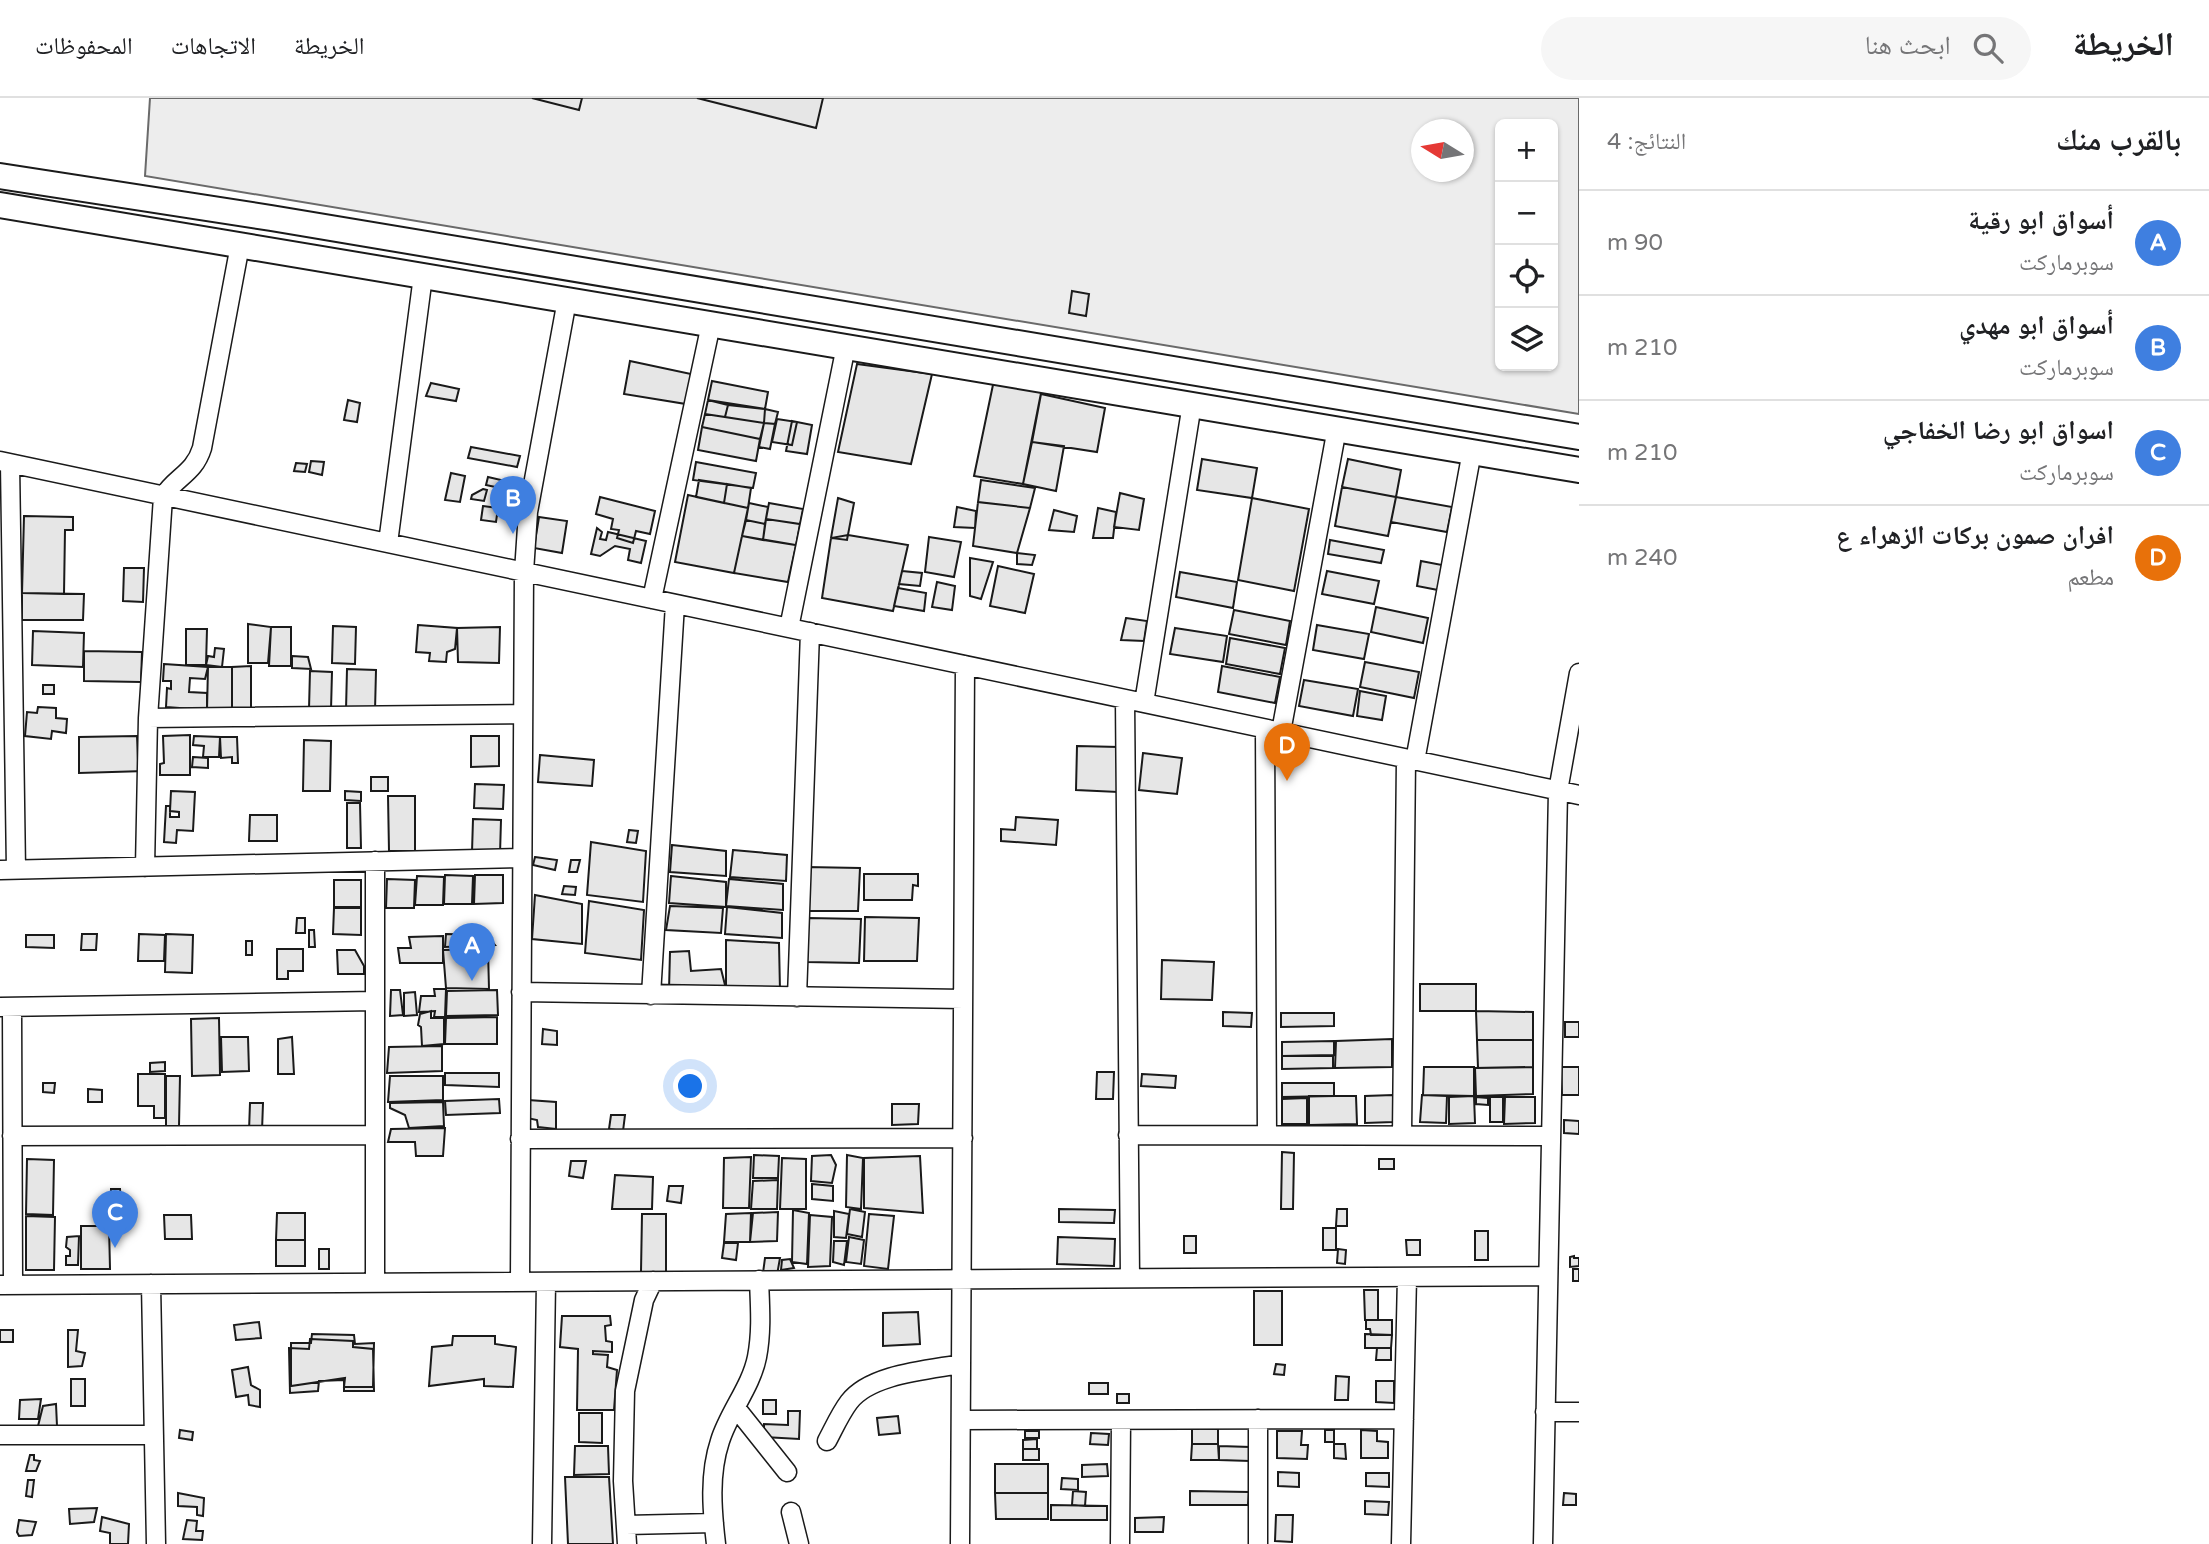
<!DOCTYPE html>
<html lang="ar">
<meta charset="utf-8">
<style>
body{margin:0;font-family:"Varela Round","Noto Naskh Arabic",sans-serif;background:#f6f6f6;color:#202124;direction:rtl}
.controls{position:absolute;right:21px;top:21px;display:grid;overflow:hidden;border-radius:10px;box-shadow:0 2px 5px #0004}
.controls button{width:63px;height:63px;display:grid;place-items:center;padding:0;border:0;border-bottom:2px solid #e0e0e0;background:#fff;color:#202124;font:35px sans-serif}
.compass{position:absolute;left:1411px;top:21px;width:63px;height:63px;border-radius:50%;background:#fff;box-shadow:0 2px 5px #0004;rotate:281deg}
.you{position:absolute;left:691px;top:989px;width:24px;height:24px;margin:-18px;border:5px solid #fff;border-radius:50%;background:#1a73e8;box-shadow:0 0 0 10px #1a73e833}
.badge{display:grid;place-items:center;width:46px;height:46px;border-radius:50%;background:#c62828;color:#fff;font-size:23px;font-weight:700}
.pin{position:absolute;translate:-50% -58px;filter:drop-shadow(0 2px 4px #0008)}
.pin::after{content:'';position:absolute;top:37px;width:24px;height:21px;background:inherit;clip-path:polygon(0 0,100% 0,50% 100%)}
.list{margin:0;padding:0;list-style:none}
h2{display:flex;justify-content:space-between;align-items:center;height:91px;margin:0;padding:0 28px;font-size:30px}
h2 small{font-size:23px;font-weight:400;color:#757577}
.list li{display:grid;grid-template-columns:46px 1fr auto;gap:21px;align-items:center;box-sizing:border-box;height:105px;padding:0 28px;border-top:2px solid #e0e0e0}
.list b{display:block;font-size:26px;white-space:nowrap}
.list p{margin:0;font-size:23px;white-space:nowrap;color:#757577}
.list em{font-size:23px;font-style:normal;color:#757577}
.icon{flex:none;width:38px;height:38px;fill:none;stroke:currentColor;stroke-width:2;stroke-linecap:round;stroke-linejoin:round}
.map{position:relative;flex:none;width:1579px;height:1446px;overflow:hidden;direction:ltr}
header{display:flex;align-items:center;gap:42px;box-sizing:border-box;height:98px;padding:0 35px;background:#fff;border-bottom:2px solid #e0e0e0}
header strong{font-size:33px}
nav{display:flex;gap:38px;margin-inline-start:auto;font-size:24px}
.search{width:490px;height:63px;background:#f6f6f6;display:flex;align-items:center;gap:18px;box-sizing:border-box;padding:0 24px;border-radius:38px;color:#757577;font-size:26px}
main{display:flex}
aside{flex:1;background:#fff}
.map>svg:first-child{display:block}
.built{fill:#ededed;stroke:#6a6a6a;stroke-width:2;fill-rule:evenodd}
.building{fill:#e6e6e6;stroke:#1a1a1a;stroke-width:2}
.lines{fill:none;stroke-linecap:round;stroke-linejoin:round}
.street-casing{stroke:#1a1a1a;stroke-width:21}
.secondary-casing{stroke:#1a1a1a;stroke-width:28}
.street{stroke:#fff;stroke-width:18}
.secondary{stroke:#fff;stroke-width:24}
</style>
<header>
<strong>الخريطة</strong>
<div class="search"><svg class="icon" aria-label="search" viewBox="0 0 24 24"><circle cx="10" cy="10" r="6"/><path d="M15 15l6 6"/></svg>ابحث هنا</div>
<nav><a>الخريطة</a><a>الاتجاهات</a><a>المحفوظات</a></nav>
</header>
<main>
<aside>
<h2>بالقرب منك<small>النتائج: 4</small></h2>
<ul class="list">
<li><span class="badge" style="background:#3f7fe0">A</span><div><b>أسواق ابو رقية</b><p>سوبرماركت</p></div><em>90 m</em></li>
<li><span class="badge" style="background:#3f7fe0">B</span><div><b>أسواق ابو مهدي</b><p>سوبرماركت</p></div><em>210 m</em></li>
<li><span class="badge" style="background:#3f7fe0">C</span><div><b>اسواق ابو رضا الخفاجي</b><p>سوبرماركت</p></div><em>210 m</em></li>
<li><span class="badge" style="background:#e8710a">D</span><div><b>افران صمون بركات الزهراء ع</b><p>مطعم</p></div><em>240 m</em></li>
</ul>
</aside>
<div class="map">
<svg width="1579" height="1446" viewBox="0 0 1579 1446">
<rect width="100%" height="100%" fill="#fff"/>
<path class="built" d="M150,0H1579V316L145,78ZM1500,26H1553V268H1500ZM1422,32H1464V74H1422Z"/>
<path class="building" d="M532,0H582L579,12Z
M697,0H823L816,30Z
M1072,193L1089,196L1086,218L1069,215Z
M630,263L691,276L686,306L624,296Z
M857,266L932,276L911,366L838,354Z
M994,282L1042,290L1023,386L974,378Z
M712,283L768,294L765,311L708,302Z
M431,285L459,291L456,303L426,298Z
M1041,296L1105,310L1097,354L1032,344Z
M348,302L360,305L357,324L344,322Z
M708,302L728,307L725,319L705,316Z
M728,307L765,311L764,325L725,319Z
M765,311L778,314L775,326L764,325Z
M705,316L764,325L760,341L702,329Z
M777,321L797,324L792,347L772,344Z
M792,323L812,327L807,356L786,353Z
M764,325L775,326L770,351L759,349Z
M702,329L760,341L756,363L698,352Z
M1032,344L1064,348L1056,393L1023,386Z
M471,349L520,358L517,369L468,360Z
M1202,361L1257,370L1252,400L1197,392Z
M1348,361L1401,372L1396,399L1342,389Z
M311,363L324,364L322,377L309,374Z
M696,364L756,375L753,390L693,382Z
M296,365L307,366L305,374L294,373Z
M451,375L465,378L460,404L445,402Z
M488,379L501,382L500,390L486,387Z
M699,382L727,386L724,405L696,399Z
M981,382L1035,390L1030,410L978,404Z
M727,386L751,390L748,410L724,405Z
M1342,389L1396,399L1388,438L1335,428Z
M483,391L487,392L484,403L471,401L472,397Z
M1120,395L1144,401L1139,432L1114,429Z
M688,397L748,410L734,475L675,464Z
M600,399L655,413L650,436L636,433L633,445L617,440L619,432L611,431L613,421L596,416Z
M1396,399L1452,409L1447,434L1391,424Z
M838,400L854,405L847,442L831,440Z
M1252,400L1309,411L1294,493L1238,482Z
M978,404L1030,410L1017,455L973,448Z
M749,405L768,409L765,426L746,422Z
M769,405L803,411L800,426L766,421Z
M483,408L498,410L496,424L481,422Z
M957,409L976,413L975,430L954,429Z
M1098,410L1116,414L1113,440H1093Z
M1054,412L1077,418L1074,434L1049,432Z
M24,418L73,419V432H65L64,496L22,495Z
M539,419L567,423L562,455L534,450Z
M766,421L800,426L796,447L763,442Z
M746,422L765,426L763,442L742,438Z
M597,430L602,434L600,441L606,442L608,434L646,443L641,465L628,462L630,451L615,448L600,458L591,456Z
M848,437L908,447L893,513L822,500L831,440Z
M742,438L796,447L788,484L734,475Z
M929,439L961,444L954,479L925,474Z
M1330,442L1384,452L1381,465L1328,456Z
M1017,455L1035,457L1032,467L1017,466Z
M970,460L993,464L981,501L970,498Z
M1421,463L1442,467L1438,492L1417,488Z
M998,468L1034,476L1025,515L990,508Z
M124,470H144L143,504L123,503Z
M902,473L922,475L920,488L899,486Z
M1327,473L1379,483L1374,506L1322,496Z
M1180,474L1237,484L1233,510L1176,499Z
M937,484L955,488L952,512L932,509Z
M898,490L926,495L924,513L894,508Z
M22,495L84,496L83,522H22Z
M1376,509L1428,520L1423,545L1371,534Z
M1234,512L1290,523L1286,547L1229,536Z
M1126,520L1147,523L1144,543L1121,542Z
M248,526L271,529L268,565H248Z
M418,527L457,530L455,551L447,554L446,564L429,563L430,555L416,554Z
M1317,527L1369,536L1364,561L1313,552Z
M333,528L356,529L355,566L332,565Z
M271,529H291V568H269Z
M500,529L499,565L458,564L457,530Z
M1175,530L1227,538L1223,564L1170,556Z
M186,531H207L206,567H186Z
M33,533L84,535L83,569L32,567Z
M1230,540L1285,550L1280,576L1226,566Z
M215,550L224,551L222,569L206,567L208,558L214,559Z
M84,553L142,554L141,584L84,583Z
M292,558L308,559L311,571L292,570Z
M1365,564L1419,574L1414,600L1360,589Z
M164,566L208,569L205,581L190,580L189,594L207,595V612L166,609L167,590L171,591V583H163Z
M251,568V612H232V569Z
M1222,568L1280,579L1275,605L1218,594Z
M208,569H232V612H207Z
M347,571L376,572L375,613L346,612Z
M310,573L332,574L331,612L309,611Z
M1304,582L1358,591L1353,618L1299,608Z
M43,587H54V596H43Z
M1360,593L1386,598L1382,622L1357,618Z
M38,609L56,610V620L67,621L66,635L52,633L51,641L25,638L27,614L37,615Z
M190,637V677H160V666L164,665L163,638Z
M137,638L138,662H145V673L79,675V639Z
M194,638L220,639L219,659H203L204,648L193,647Z
M471,638H499V668L471,669Z
M220,639H237L238,665H232V659L221,660Z
M304,642L331,643L330,693H303Z
M1077,648L1119,649L1118,694L1076,692Z
M1143,655L1182,660L1177,696L1139,692Z
M540,657L594,662L592,688L538,684Z
M193,659L208,660V670L192,669Z
M371,679H388V693H371Z
M475,686L504,687L503,711L474,710Z
M171,693L195,694L193,733L177,732L176,745L164,744L166,708H170V719H179V714L170,713Z
M345,693L361,694V703L345,702Z
M388,698H415V753H389Z
M347,705H360L361,750H347Z
M250,717H277V743H249Z
M1016,719L1058,722L1056,747L1001,743V731L1015,732Z
M473,721L501,722L500,756L472,754Z
M629,732L638,733L636,745L627,744Z
M591,744L646,753L643,804L587,797Z
M672,747L726,753V778L670,774Z
M733,752L787,757L786,783L730,779Z
M535,759L557,762L555,772L533,767Z
M571,762H580L577,774H569Z
M806,769L860,770L858,813H805Z
M864,776H918V788L913,787L912,802H864Z
M445,777L473,778L472,806H444Z
M475,777H503V805L474,806Z
M417,778L444,779L443,807H415Z
M671,778L726,784V809L669,805Z
M387,781L415,782L414,810H386Z
M729,781L783,786V812L726,808Z
M334,782H361V809H334Z
M564,788L576,789L575,797L562,796Z
M535,797L582,806V846L532,841Z
M589,803L644,812L641,862L585,855Z
M670,808L723,810L721,835L666,832Z
M727,809L782,815V840L725,836Z
M334,810H361V837L333,836Z
M865,819L919,820L917,863H864Z
M297,820H305V835H296Z
M808,820L861,821L859,865L806,864Z
M309,832H314L315,849H309Z
M82,836H97L96,852H81Z
M139,836L165,837L164,863H138Z
M166,836L193,837L192,875L165,874Z
M446,836L487,837L495,847L445,849Z
M26,837H54V850L26,849Z
M443,838V865H400L398,850H411L409,839Z
M726,842L779,845L780,893L669,892L670,854L689,853L691,873L721,871L726,891Z
M246,843H252V857H246Z
M277,851H303V873H288V881H277Z
M488,851L489,891L446,890L443,852Z
M337,852H355L364,868V876H338Z
M1162,862L1214,864L1212,902L1161,901Z
M1420,886H1476V913H1420Z
M434,891H446L445,919H434L435,913L419,914L421,898H435Z
M391,892H400L403,917L390,918Z
M497,892L498,917L446,918L447,893Z
M415,894L417,917L404,918V895Z
M431,913V920H444V946L422,948L421,929L418,927L420,916Z
M1476,913L1533,914V942H1477Z
M1223,914L1252,915L1251,929L1223,928Z
M1281,915H1334V928L1281,929Z
M497,919V946H445L446,920Z
M219,920L220,977L192,978L191,921Z
M1565,924H1579V939H1565Z
M543,931L557,933V947L542,946Z
M221,939H248L249,973L222,974Z
M292,939L294,976H278V941Z
M1392,941V969L1335,970L1336,943Z
M1477,942H1533V969L1478,970Z
M1334,943V957L1282,958V944Z
M442,948V973L387,975L389,949Z
M1282,958H1333V970L1282,971Z
M165,964V973L150,974V965Z
M1424,969H1474V998L1423,997Z
M1533,969V996L1476,998L1475,970Z
M1561,969H1579V997H1562Z
M1097,974H1114L1113,1001H1096Z
M445,975H499V989L445,987Z
M138,976H165V1020H154V1008H138Z
M1142,976L1176,978L1175,990L1141,988Z
M166,978H180L179,1028H166Z
M390,978H443V1002L388,1004Z
M43,985H55L54,995L43,994Z
M1282,985H1334V998L1282,999Z
M88,991L102,992V1004H88Z
M1393,997V1024L1365,1025V998Z
M1422,997L1447,998L1446,1025L1420,1024Z
M1309,998H1356L1357,1026L1309,1027Z
M1474,998L1475,1025L1449,1026V999Z
M1476,999L1488,1000V1007L1476,1006Z
M1490,999H1503V1024H1490Z
M1505,999H1535V1025L1504,1026Z
M1307,1000V1026H1282V1001Z
M499,1001L500,1015L446,1017L445,1003Z
M528,1002L556,1004V1031L538,1029L537,1022L527,1020Z
M443,1004L444,1028L409,1030L405,1017L390,1010V1005Z
M250,1005H263L262,1033H249Z
M892,1006H919L918,1026L892,1027Z
M611,1017H625L623,1033L609,1031Z
M1564,1022L1579,1023V1036L1564,1035Z
M445,1030L443,1058H416L415,1044H388L391,1031Z
M1282,1054L1294,1055L1293,1111H1281Z
M754,1057L779,1058L778,1080H753Z
M831,1057L836,1067L832,1085L811,1083L812,1058Z
M847,1057L863,1060L861,1111L846,1109Z
M920,1058L923,1115L864,1110V1060Z
M751,1059L749,1110H723L724,1060Z
M782,1060L806,1061V1111H780Z
M27,1061L54,1062L53,1117L26,1116Z
M1379,1061H1394V1071H1379Z
M571,1063H586L583,1080L569,1078Z
M615,1077L653,1079L652,1111H612Z
M778,1082L777,1111H751L753,1083Z
M812,1086L833,1088V1103L812,1101Z
M669,1088H683L681,1105L667,1103Z
M111,1091H120L121,1105H111Z
M850,1111L865,1114L862,1139L847,1136Z
M1059,1111L1115,1112L1114,1125L1059,1124Z
M1337,1111H1347V1128H1336Z
M793,1112L809,1115L807,1166L792,1164Z
M834,1113L849,1116L846,1140L834,1139Z
M778,1114L777,1143L750,1144L753,1115Z
M277,1115H305V1142H276Z
M751,1115L750,1144H724L726,1116Z
M642,1116H666V1174H641Z
M869,1116L894,1118L888,1171L864,1168Z
M164,1117H191L192,1141H165Z
M810,1117L832,1119L830,1168L808,1169Z
M26,1118L55,1119L54,1172H26Z
M81,1128H109L110,1171H81Z
M1323,1130H1336V1152H1323Z
M1475,1133H1488V1162H1475Z
M79,1138L78,1167H66V1158H70V1152L66,1149L67,1139Z
M1184,1138H1196V1155H1184Z
M849,1139L864,1142L861,1166L846,1164Z
M1058,1139L1115,1141L1114,1168L1057,1166Z
M276,1142H305V1168H276Z
M1406,1142H1420V1157H1407Z
M834,1143H847L844,1167L833,1164Z
M724,1145H738L736,1162L722,1160Z
M319,1151H329V1171H319Z
M1338,1151L1346,1152L1345,1166L1337,1165Z
M1574,1158V1160H1579V1168L1570,1169V1159Z
M765,1160H780L777,1177L763,1175Z
M790,1161L794,1170L781,1172L782,1162Z
M1573,1171H1579V1183H1573Z
M1364,1192H1378V1222H1365Z
M1254,1193H1282V1247H1254Z
M918,1214L920,1246L883,1248V1215Z
M562,1218H610L611,1227L605,1228L606,1243L612,1244V1254L593,1253V1256L608,1257L607,1269L617,1272L614,1312H577L578,1251L560,1249Z
M1366,1222H1392V1237H1371L1370,1231H1366Z
M259,1224L261,1240L236,1242L234,1227Z
M0,1232H13V1244H0Z
M68,1232H78L76,1253L85,1255L82,1268L68,1269Z
M312,1236L354,1237L355,1246L374,1245L373,1289H344L345,1280L291,1288V1245H311Z
M1365,1236L1392,1237L1391,1250H1365Z
M453,1238H495V1246L516,1249L513,1289L484,1288V1281L429,1288L432,1249L452,1247Z
M310,1241L353,1243V1249L373,1251L374,1293H344V1282L319,1283L318,1293L290,1295L289,1250L309,1251Z
M1377,1250H1391V1262H1376Z
M1276,1266L1285,1267L1284,1277L1274,1276Z
M248,1269L251,1287L260,1292V1309L249,1307L248,1297L236,1299L232,1272Z
M1336,1278L1349,1279L1348,1302H1335Z
M71,1281H85V1308H71Z
M1376,1283H1394V1305L1376,1304Z
M1089,1285H1108V1296H1089Z
M1117,1296H1129V1305H1117Z
M41,1301L38,1321H19L20,1302Z
M763,1302H776V1316H763Z
M56,1306L57,1328H38L43,1308Z
M788,1313H800L799,1341L764,1339V1326L788,1327Z
M579,1315H602V1345L579,1344Z
M898,1318L900,1335L879,1337L877,1320Z
M1192,1330L1218,1331V1346H1192Z
M180,1332L193,1334L192,1342L179,1340Z
M1325,1332H1334V1344H1325Z
M1361,1332L1377,1333V1343L1388,1344V1360H1361Z
M1025,1333H1039V1340H1025Z
M1277,1333H1302L1301,1347H1308L1307,1361L1277,1360Z
M1091,1335L1109,1336L1108,1347L1090,1346Z
M1037,1341V1351H1023V1342Z
M1192,1346H1218L1219,1362H1191Z
M1334,1346H1345L1346,1361L1334,1360Z
M575,1348H608L609,1376L574,1377Z
M1219,1348L1250,1349V1363L1219,1362Z
M1023,1351H1039V1362H1023Z
M30,1357H34V1362L40,1363L36,1373H26Z
M995,1366H1048V1395H995Z
M1107,1366L1108,1378L1082,1379V1367Z
M1278,1374L1299,1375V1389L1278,1388Z
M1366,1375H1389V1389L1366,1388Z
M565,1379H609L613,1446H568Z
M1062,1380L1078,1381V1392L1061,1391Z
M28,1382H34L32,1399L26,1398Z
M1073,1393L1086,1394L1085,1408L1072,1407Z
M1190,1393L1249,1394L1248,1407H1190Z
M178,1395L204,1400L203,1418L197,1417V1409L178,1408Z
M995,1395H1048V1421H996Z
M1564,1395L1576,1396V1407H1563Z
M1365,1403L1389,1404L1388,1417L1365,1416Z
M1051,1407L1107,1408V1422H1051Z
M97,1410L94,1424L70,1426L69,1411Z
M1276,1417H1293L1292,1444L1275,1443Z
M102,1419L129,1426L128,1446H110V1435L100,1433Z
M1164,1419L1163,1434H1135V1420Z
M19,1422L36,1424L32,1437L19,1438L17,1434Z
M187,1422L197,1423L196,1433H203L202,1442L183,1441Z"/>
<g class="lines">
<g class="street-casing">
<path id="street" d="M0,363L1579,697
M10,365L16,772
M388,445L423,178
M652,501L711,226
M789,530L846,248
M1125,601L1130,1180
M1144,605L1192,306
M148,620L523,616
M1265,631L1267,1037
M1281,634L1337,330
M1415,663L1472,353
M145,769L148,620L163,399C175,379 194,376 202,350L240,147
M0,772L522,760
M521,894L963,901
M651,897L675,506
M797,899L810,534
M0,909L375,903
M12,909L13,1187
M1128,1037L1551,1038
M1402,1037L1406,661
M12,1038L375,1037
M520,1041L963,1040
M520,1184L524,474L528,414L567,202
M375,1185V763
M151,1186L156,1446
M0,1187L1548,1178
M736,1310L787,1374
M1545,1314H1579
M1258,1321V1446
M961,1322L1404,1321
M0,1337H154
M827,1343C834,1330 840,1316 849,1304C870,1276 928,1272 961,1266
M791,1414L799,1446
M626,1427L714,1425
M542,1446L546,1184
M627,1446L623,1383L625,1293L644,1202L653,1183
M716,1446C712,1412 709,1376 720,1343C729,1314 751,1289 757,1259C762,1233 760,1208 759,1182
M960,1446L965,567
M1120,1446L1121,1322
M1401,1446L1407,1179
M1543,1446L1558,693L1579,575"/>
</g>
<g class="secondary-casing">
<path id="secondary" d="M0,78L271,120L1579,339
M0,107L1579,372"/>
</g>
<use href="#street" class="street"/>
<use href="#secondary" class="secondary"/>
</g>
</svg>
<div class="controls">
<button>+</button>
<button>−</button>
<button><svg class="icon" aria-label="locate" viewBox="0 0 24 24"><circle cx="12" cy="12" r="6"/><path d="M12 2v4M12 18v4M2 12h4M18 12h4"/></svg></button>
<button><svg class="icon" aria-label="layers" viewBox="0 0 24 24"><path d="M12 4l9 5-9 5-9-5zM3 14l9 5 9-5"/></svg></button>
</div>
<svg class="compass" viewBox="-18 -18 36 36"><path d="M0-13l5 13h-10z" fill="#e53935"/><path d="M0 13l5-13h-10z" fill="#757577"/></svg>
<div class="you"></div>
<div class="pin badge" style="left:472px;top:883px;background:#3f7fe0">A</div>
<div class="pin badge" style="left:513px;top:436px;background:#3f7fe0">B</div>
<div class="pin badge" style="left:115px;top:1150px;background:#3f7fe0">C</div>
<div class="pin badge" style="left:1287px;top:683px;background:#e8710a">D</div>
</div>
</main>
